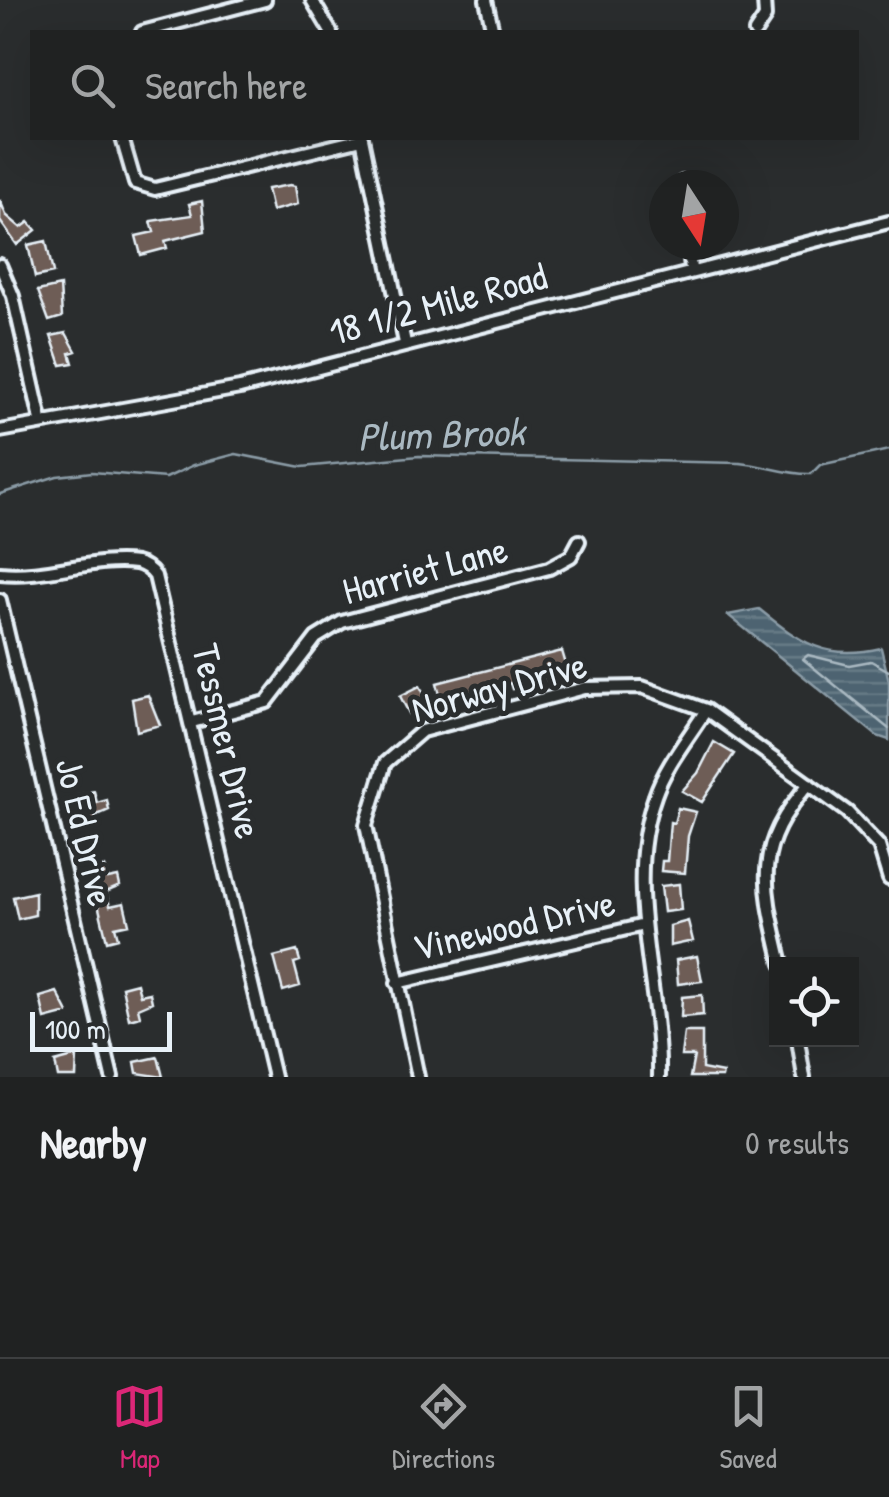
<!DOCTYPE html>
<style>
body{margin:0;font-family:"Patrick Hand",sans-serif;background:#2d2f2f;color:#f1f3f6}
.controls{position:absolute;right:30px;bottom:30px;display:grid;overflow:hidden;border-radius:0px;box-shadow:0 10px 40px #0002}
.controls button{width:90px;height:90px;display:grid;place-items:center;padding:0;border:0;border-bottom:2px solid #3d3f40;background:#202222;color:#f1f3f6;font:50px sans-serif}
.compass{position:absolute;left:649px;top:170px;width:90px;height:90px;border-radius:50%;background:#202222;box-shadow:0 10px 40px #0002;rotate:168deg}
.scale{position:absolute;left:30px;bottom:25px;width:142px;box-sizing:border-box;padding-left:10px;border:5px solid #e8f1f8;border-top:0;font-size:28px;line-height:35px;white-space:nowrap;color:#e8f1f8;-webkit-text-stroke:8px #2a2d2e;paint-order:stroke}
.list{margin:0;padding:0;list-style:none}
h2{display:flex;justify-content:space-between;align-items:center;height:130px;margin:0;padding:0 40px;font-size:42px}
h2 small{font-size:32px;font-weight:400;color:#a2a4a5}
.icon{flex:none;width:55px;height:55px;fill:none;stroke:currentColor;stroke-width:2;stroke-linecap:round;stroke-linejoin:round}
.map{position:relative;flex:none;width:889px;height:1077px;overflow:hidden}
.search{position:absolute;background:#202222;box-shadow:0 10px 40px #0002;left:30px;right:30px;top:30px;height:110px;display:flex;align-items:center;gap:25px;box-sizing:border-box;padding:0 35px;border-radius:0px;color:#a2a4a5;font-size:38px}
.sheet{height:280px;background:#202222}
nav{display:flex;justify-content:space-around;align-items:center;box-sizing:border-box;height:140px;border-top:2px solid #3d3f40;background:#202222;font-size:28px;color:#a2a4a5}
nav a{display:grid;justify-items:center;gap:5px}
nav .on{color:#db2777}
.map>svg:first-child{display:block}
.water{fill:url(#water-rules);stroke:#8b9ca7;stroke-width:2.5}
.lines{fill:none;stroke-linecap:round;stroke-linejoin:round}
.shore{stroke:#aab9c2;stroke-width:2.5}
.stream{stroke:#8b9ca7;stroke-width:2.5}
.building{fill:#6e5d57;stroke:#e8f1f8;stroke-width:2.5}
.minor-casing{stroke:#e8f1f8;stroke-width:18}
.minor{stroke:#2a2d2e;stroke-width:10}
.labels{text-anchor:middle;stroke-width:10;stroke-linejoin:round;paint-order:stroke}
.street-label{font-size:38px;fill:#e8f1f8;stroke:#2a2d2e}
.water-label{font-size:40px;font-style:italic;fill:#aab9c2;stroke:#2a2d2e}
</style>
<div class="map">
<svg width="889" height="1077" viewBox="0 0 889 1077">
<defs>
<pattern id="water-rules" width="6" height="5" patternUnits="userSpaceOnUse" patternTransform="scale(2.5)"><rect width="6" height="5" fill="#4d6471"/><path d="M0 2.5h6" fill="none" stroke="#677b86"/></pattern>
</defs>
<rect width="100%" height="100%" fill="#2a2d2e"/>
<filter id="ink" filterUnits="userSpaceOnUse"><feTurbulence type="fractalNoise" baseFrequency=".01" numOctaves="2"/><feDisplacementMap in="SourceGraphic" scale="20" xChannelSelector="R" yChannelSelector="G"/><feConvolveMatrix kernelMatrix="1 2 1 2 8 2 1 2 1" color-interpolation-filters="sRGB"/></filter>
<g filter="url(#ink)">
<path class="water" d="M759,609C801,643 826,661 881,648L889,681V740L877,736L728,615Z"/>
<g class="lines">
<path class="shore" d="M889,671L871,661L849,665L808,655L803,659L889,729"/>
<path class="stream" d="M0,494L57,476L92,472L166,478L194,465L236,454L302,467L419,456L740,463C765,465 787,475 811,474L820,465L889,450"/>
</g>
<path class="building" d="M290,185L295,186L298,204L272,211L267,189Z
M0,200L6,215L21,228L29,222L36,230L17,245L0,221Z
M202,201L205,231L165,241L167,248L141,255L136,236L154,232L151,221L192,215L189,204Z
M46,241L53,273L35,277L28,245Z
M60,286L62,317L49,321L38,291Z
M66,333L76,351L70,353L73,363L61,365L51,336Z
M562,651L567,668L554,672L556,677L547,680L545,674L520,681L521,687L512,689L510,683L485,690L487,695L478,698L476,691L450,698L452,704L443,706L437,683Z
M420,686L428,702L411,717L400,696Z
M148,695L160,725L137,731L132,699Z
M714,742L734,754L702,802L682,791L698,773Z
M94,791L97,803L107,800L109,810L95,816L97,823L86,826L79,795Z
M678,808L696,812L688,836L685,873L661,871L662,861H667L670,822L674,823Z
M105,867L108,879L118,877L120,886L106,892L110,906L124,903L129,924L115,927L118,938L107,941L90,871Z
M679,884L681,910L664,912L661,886Z
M35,892V915L18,919L13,897Z
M688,921L693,941L670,946V926Z
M297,951L300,961L294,963L300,986L283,991L274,957Z
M697,956L702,981L678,984L676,960Z
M137,983L140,995L150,993L152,1002L138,1008L140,1016L129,1019L122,987Z
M57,992L68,1013L45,1019L40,997Z
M702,995L703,1015L681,1017L682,997Z
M684,1032H702V1069L723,1073L722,1077H690L694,1056H681Z
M77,1056L76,1077H58L55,1062Z
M158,1057L163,1077L137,1073L135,1062Z"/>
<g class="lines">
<g class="minor-casing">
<path id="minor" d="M312,0L331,32
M486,0L493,32
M142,32L265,0
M755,32L765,17L764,0
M122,138L135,183L155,189L362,139
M362,138L405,343
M683,182L684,185
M689,245L691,271
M0,265L13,296L41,420
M0,431L240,388L889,222
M0,573C46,578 94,557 136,563C145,565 150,569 155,576L274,1077
M0,600L112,1077
M192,722L267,702L316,638L342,622L549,568L571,556L579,541
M782,964C764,887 751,850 809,784
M397,983L644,925
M798,1040L804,1077
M418,1077L366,825L385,763L422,731L585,688L642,687L706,710L847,812L879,846L889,879
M659,1077C661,983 622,888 655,796C665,766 689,737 706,710"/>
</g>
<use href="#minor" class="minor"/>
</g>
</g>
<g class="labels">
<g class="street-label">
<text transform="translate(438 304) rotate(-15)" y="13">18 1/2 Mile Road</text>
<text transform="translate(425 570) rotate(-15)" y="13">Harriet Lane</text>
<text transform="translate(499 687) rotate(-15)" y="13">Norway Drive</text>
<text transform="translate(227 741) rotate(77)" y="13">Tessmer Drive</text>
<text transform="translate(85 832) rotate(77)" y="13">Jo Ed Drive</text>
<text transform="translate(514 925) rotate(-13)" y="13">Vinewood Drive</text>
</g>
<g class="water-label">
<text transform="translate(441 434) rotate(-2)" y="14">Plum Brook</text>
</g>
</g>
</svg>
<div class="controls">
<button><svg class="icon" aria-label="locate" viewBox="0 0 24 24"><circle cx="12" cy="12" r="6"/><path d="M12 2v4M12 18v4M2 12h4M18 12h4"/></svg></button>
</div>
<svg class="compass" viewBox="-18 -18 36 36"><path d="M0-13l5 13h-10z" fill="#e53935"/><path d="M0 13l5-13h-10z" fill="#a2a4a5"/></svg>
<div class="scale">100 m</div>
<div class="search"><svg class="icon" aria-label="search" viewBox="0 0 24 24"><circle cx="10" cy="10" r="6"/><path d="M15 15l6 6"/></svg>Search here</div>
</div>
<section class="sheet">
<h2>Nearby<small>0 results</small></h2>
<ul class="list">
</ul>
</section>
<nav>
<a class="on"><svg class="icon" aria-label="map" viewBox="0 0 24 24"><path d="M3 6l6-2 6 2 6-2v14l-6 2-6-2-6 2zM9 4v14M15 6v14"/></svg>Map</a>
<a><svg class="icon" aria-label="directions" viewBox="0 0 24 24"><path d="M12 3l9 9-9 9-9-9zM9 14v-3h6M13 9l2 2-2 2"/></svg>Directions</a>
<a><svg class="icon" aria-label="saved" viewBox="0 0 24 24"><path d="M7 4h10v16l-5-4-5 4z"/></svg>Saved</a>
</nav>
